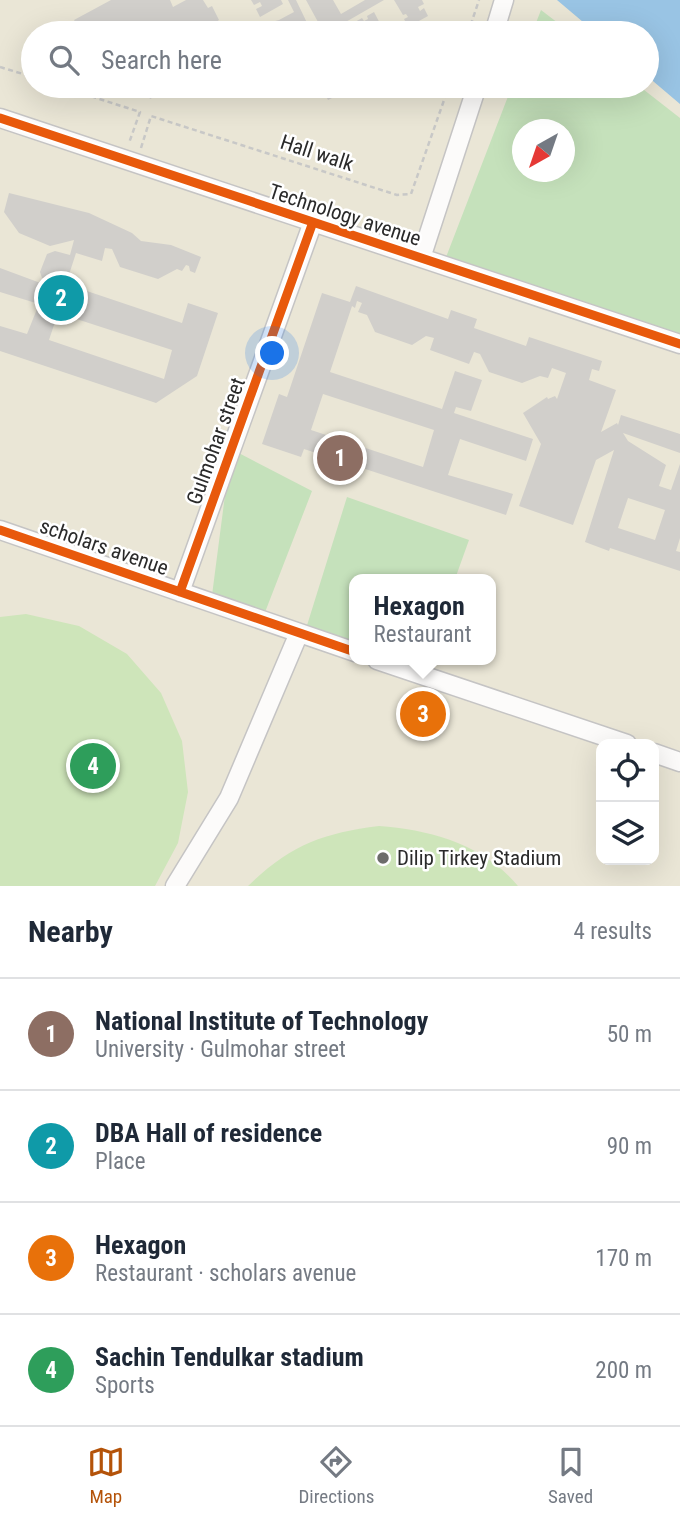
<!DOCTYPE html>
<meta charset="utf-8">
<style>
body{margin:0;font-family:"Roboto Condensed",sans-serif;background:#f6f6f7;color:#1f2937}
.controls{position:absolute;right:21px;bottom:21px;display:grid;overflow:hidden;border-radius:14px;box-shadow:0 7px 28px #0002}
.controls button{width:63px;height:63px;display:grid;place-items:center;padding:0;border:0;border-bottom:2px solid #e0e1e3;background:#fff;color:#1f2937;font:35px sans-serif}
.compass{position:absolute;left:512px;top:119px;width:63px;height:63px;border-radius:50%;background:#fff;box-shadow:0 7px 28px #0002;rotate:220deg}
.you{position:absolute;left:273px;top:354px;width:24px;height:24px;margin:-18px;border:5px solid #fff;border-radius:50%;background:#1a73e8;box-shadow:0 0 0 10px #1a73e833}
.badge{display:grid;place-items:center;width:46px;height:46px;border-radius:50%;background:#b45309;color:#fff;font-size:23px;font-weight:700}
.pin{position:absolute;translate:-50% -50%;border:4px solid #fff;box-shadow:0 2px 7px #0006}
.popup{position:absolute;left:349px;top:574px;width:147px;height:91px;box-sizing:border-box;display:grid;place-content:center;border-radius:14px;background:#fff;filter:drop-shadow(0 2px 5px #0005);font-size:23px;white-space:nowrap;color:#747a83}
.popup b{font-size:26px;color:#1f2937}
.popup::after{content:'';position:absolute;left:50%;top:100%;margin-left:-14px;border:14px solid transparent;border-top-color:#fff}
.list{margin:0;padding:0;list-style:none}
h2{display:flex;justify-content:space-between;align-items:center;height:91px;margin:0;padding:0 28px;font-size:30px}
h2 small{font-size:23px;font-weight:400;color:#747a83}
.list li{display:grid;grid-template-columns:46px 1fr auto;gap:21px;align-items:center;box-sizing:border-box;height:112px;padding:0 28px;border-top:2px solid #e0e1e3}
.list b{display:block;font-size:26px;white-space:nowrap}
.list p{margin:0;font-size:23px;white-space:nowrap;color:#747a83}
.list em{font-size:23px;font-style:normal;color:#747a83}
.icon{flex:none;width:38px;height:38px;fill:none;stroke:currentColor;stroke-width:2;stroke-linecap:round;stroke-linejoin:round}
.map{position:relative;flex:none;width:680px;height:886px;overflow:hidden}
.search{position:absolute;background:#fff;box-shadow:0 7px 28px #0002;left:21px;right:21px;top:21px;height:77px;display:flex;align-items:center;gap:18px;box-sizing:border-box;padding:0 24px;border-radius:38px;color:#747a83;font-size:26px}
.sheet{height:539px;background:#fff}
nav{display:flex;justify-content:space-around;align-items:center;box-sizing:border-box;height:98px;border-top:2px solid #e0e1e3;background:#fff;font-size:19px;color:#747a83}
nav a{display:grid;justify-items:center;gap:4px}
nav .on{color:#b45309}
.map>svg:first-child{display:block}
.education{fill:#eae6d6;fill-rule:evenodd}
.green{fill:#c5e1bb;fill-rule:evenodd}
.pitch{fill:#cee5ba}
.water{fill:#99c4e4}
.building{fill:#d1cfcb;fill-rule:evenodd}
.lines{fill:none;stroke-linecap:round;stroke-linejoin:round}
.street-casing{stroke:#c5c4c4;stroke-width:21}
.path{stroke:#c8c8c7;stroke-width:2.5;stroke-dasharray:5 3.5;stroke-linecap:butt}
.street{stroke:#fcfbfa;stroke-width:18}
.cycleway-casing{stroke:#fff;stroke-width:13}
.cycleway{stroke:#e8590c;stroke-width:9}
.poi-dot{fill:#6c6c6a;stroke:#fff;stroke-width:2.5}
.labels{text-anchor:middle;stroke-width:5;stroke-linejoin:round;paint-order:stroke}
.street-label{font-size:21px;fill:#2a2a2a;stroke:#fff}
.poi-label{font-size:21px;fill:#2a2a2a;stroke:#fff;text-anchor:start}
</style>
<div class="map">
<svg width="680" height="886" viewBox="0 0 680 886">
<rect width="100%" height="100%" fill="#e8e6e0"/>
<path class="education" d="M0,0H680V886H0ZM33,33H647V86H33ZM522,130H564V172H522ZM355,579H491V660H355ZM601,744H654V860H601Z"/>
<path class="green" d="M541,10L571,33H532Z
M512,86H639L680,118V344L443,265ZM522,130H564V172H522Z
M231,449L312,491L262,620L211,603Z
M347,497L469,540L455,579H355V652L304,635Z"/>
<path class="pitch" d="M26,614L79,626L127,654L161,693L182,741L188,792L178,843L155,886H0V617Z
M379,826C431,830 483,844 518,886H248C289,846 322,833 379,826Z"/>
<path class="water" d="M557,0H680V104L647,76V33H596Z"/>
<path class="building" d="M111,0H170L173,7L186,0H203L208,8L212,6L219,20L215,23L219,29L260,25L279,20L294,12L288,0H296L309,27L318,22L306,0H333L341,14L365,0H384L337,27L339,31L362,18L364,21L368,19L367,16L374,12L385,33H321L331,29L329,25L313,33H282L300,24L298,21L280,30L265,33H81L74,20Z
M251,0H281L283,4L260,17L256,9L262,6L260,2L254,5Z
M394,0H422L424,4L418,7L420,11L424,8L428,16L408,27L404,19L408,17L406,14L403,15Z
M143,86H176L150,99Z
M210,86H238L216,97Z
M321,86H347L348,90L328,100L324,92L328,90L327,87L322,89Z
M9,193L89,213L132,233L141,241L171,245L201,257L195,273L190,271L189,266L186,265L182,271L177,269L158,279L120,267L112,249L105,248L102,261L76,253L66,284L182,323L188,303L218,313L197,376L156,403L0,351V326L27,334L39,304L0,292V268L54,288L57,286L42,278L40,272L47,254L55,251L70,255L74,240L50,246L19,233L4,212ZM58,313L172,350L164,379L49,340Z
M356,286L448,319L451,310L477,319L474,328L526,346L529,337L602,361L599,371L592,369L589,380L616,390L601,432L617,423L618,425L621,415L680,434V453L623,433L628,441L666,465L659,486L671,490L680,464V538L676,551L680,552V571L610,548L609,551L585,542L614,450L596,460L573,525L519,506L541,444L523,413L547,397L548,399L555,396L557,399L566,373L552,368L548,378L540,376L522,383L489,372L480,354L474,352L469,364L430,350L434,338L426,336L412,345L375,332L367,315L358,312L362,303L357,301L355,308L352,306L330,372L442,409L455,371L482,380L471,411L456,407L454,413L533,439L526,461L460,439L448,475L513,494L506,515L304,449L301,457L262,444L279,394L287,397L322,293L350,302ZM323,394L434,430L423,467L311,430ZM628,498L665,510L655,540L618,528Z"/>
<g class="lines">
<g class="street-casing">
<path id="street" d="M494,33L504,0
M0,118L680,344
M421,258L477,86
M0,530L355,652
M180,592L313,222
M377,660L627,744
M654,753L680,762
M175,886L229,798L299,633"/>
</g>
<path class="path" d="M468,33L479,0
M0,67L33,77
M59,86L140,112L129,143
M141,148L151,116L397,195L411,194L449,86"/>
<use href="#street" class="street"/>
<g class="cycleway-casing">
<path id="cycleway" d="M0,118L680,344
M0,530L355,652
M180,592L313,222"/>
</g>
<use href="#cycleway" class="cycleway"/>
</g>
<circle class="poi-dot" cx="383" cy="858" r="7"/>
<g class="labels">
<g class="street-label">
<text transform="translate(317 153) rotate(18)" y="7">Hall walk</text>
<text transform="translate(345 215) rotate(18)" y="7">Technology avenue</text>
<text transform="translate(216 441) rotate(-70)" y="7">Gulmohar street</text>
<text transform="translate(104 547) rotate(19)" y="7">scholars avenue</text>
</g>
<g class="poi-label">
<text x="397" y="865">Dilip Tirkey Stadium</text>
</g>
</g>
</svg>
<div class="controls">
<button><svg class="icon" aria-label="locate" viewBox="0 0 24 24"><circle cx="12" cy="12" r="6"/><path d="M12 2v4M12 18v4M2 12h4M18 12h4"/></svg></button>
<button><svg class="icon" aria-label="layers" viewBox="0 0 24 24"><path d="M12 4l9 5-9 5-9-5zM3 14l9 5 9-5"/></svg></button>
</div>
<svg class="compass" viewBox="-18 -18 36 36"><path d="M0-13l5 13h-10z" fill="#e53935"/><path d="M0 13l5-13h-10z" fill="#747a83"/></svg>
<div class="you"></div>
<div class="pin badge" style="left:340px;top:458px;background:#8d6e63">1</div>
<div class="pin badge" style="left:61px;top:298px;background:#0f9aa8">2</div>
<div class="pin badge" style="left:423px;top:714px;background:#e8710a">3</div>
<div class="popup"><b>Hexagon</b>Restaurant</div>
<div class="pin badge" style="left:93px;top:766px;background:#2e9e5b">4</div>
<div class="search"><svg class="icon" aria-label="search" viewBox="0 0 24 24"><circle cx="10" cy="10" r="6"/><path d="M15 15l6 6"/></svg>Search here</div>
</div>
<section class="sheet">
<h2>Nearby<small>4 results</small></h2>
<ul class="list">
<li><span class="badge" style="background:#8d6e63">1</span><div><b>National Institute of Technology</b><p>University · Gulmohar street</p></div><em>50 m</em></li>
<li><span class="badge" style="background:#0f9aa8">2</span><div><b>DBA Hall of residence</b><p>Place</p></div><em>90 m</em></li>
<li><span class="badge" style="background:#e8710a">3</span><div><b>Hexagon</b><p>Restaurant · scholars avenue</p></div><em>170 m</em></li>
<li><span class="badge" style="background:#2e9e5b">4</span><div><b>Sachin Tendulkar stadium</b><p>Sports</p></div><em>200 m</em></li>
</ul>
</section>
<nav>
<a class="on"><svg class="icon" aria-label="map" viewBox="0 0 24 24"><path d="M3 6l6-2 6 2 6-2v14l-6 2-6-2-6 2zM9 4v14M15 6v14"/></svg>Map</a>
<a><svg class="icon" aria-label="directions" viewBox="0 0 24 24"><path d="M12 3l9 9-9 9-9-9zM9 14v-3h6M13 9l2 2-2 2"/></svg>Directions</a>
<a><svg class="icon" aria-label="saved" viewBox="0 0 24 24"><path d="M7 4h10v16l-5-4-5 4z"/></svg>Saved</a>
</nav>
